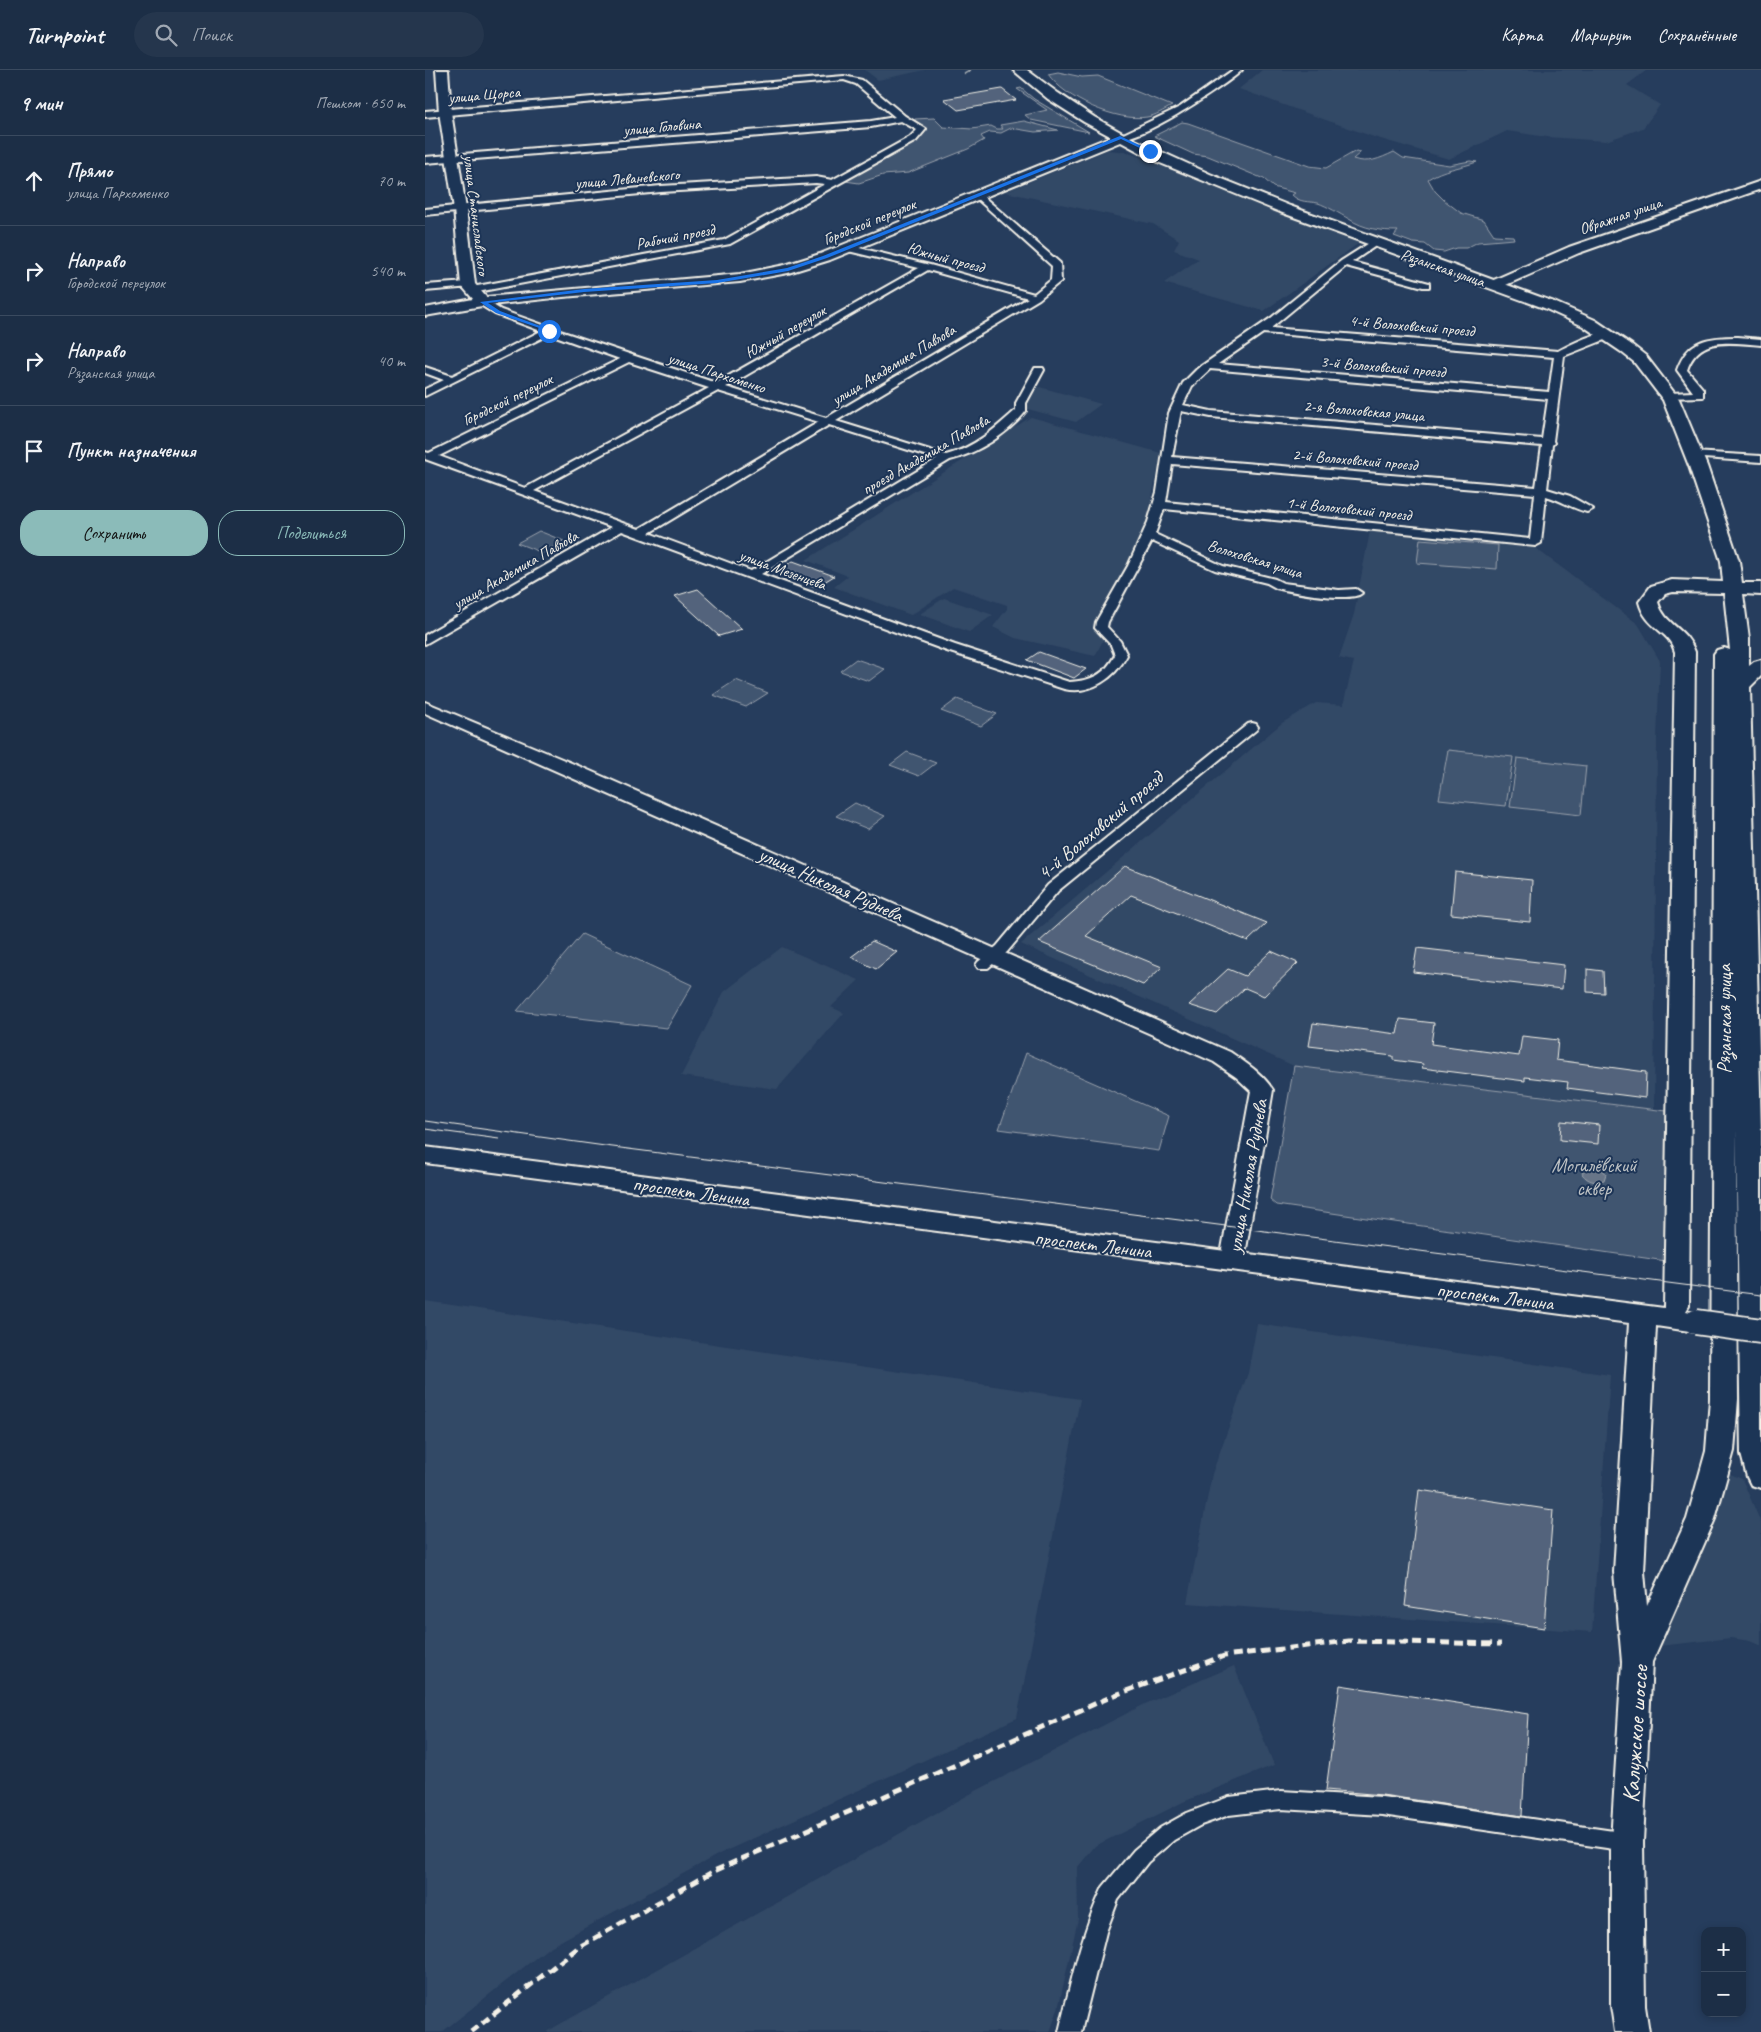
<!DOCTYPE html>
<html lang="ru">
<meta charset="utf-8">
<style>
body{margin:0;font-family:Caveat,sans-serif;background:#25364d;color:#f1f3f6}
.controls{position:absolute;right:15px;bottom:15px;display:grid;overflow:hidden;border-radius:10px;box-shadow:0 2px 8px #0003}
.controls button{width:45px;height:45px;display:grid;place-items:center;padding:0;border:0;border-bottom:1px solid #3a4a5f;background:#1c2e46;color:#f1f3f6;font:25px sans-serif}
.stop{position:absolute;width:15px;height:15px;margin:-11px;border:4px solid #1a73e8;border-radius:50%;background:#fff}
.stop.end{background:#1a73e8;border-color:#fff;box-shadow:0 1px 5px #0008}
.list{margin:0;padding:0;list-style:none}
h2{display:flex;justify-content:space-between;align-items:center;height:65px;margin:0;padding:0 20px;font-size:21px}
h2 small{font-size:16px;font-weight:400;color:#a0a8b3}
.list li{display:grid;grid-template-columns:32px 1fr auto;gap:15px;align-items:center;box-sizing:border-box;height:90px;padding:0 20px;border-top:1px solid #3a4a5f}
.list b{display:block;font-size:19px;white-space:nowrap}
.list p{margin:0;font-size:16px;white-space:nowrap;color:#a0a8b3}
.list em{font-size:16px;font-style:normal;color:#a0a8b3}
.actions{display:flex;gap:10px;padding:15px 20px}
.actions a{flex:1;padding:11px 0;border:1px solid #8bbbb9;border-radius:20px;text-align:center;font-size:18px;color:#8bbbb9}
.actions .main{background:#8bbbb9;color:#111}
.icon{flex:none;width:28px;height:28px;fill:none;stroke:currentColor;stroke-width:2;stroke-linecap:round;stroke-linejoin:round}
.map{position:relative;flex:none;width:1336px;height:1962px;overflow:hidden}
header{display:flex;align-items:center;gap:30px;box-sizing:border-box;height:70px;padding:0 25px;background:#1c2e46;border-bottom:1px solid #3a4a5f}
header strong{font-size:24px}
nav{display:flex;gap:28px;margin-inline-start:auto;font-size:18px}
.search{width:350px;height:45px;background:#25364d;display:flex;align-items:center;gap:12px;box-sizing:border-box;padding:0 18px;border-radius:28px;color:#a0a8b3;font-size:19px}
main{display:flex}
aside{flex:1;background:#1c2e46}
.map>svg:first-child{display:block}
.built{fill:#334966}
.green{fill:#40546f;stroke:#9aa2ac}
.water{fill:#677588;stroke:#9fa7ae}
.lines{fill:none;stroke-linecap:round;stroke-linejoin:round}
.stream{stroke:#9fa7ae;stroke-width:2.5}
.building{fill:#52647b;stroke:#f4f1e8}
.street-casing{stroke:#f4f1e8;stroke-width:4}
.secondary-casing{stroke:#f4f1e8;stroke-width:4}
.primary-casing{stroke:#f4f1e8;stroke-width:4}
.street{fill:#1d3557;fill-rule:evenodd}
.secondary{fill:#1d3557;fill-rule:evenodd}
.primary{fill:#1d3557;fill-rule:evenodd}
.tram{stroke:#f4f1e8;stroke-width:1}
.rail{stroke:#f4f1e8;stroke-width:5;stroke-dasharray:9 5;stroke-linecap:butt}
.primary-bridge-casing{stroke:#f4f1e8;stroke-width:28;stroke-linecap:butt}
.primary-bridge{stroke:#1d3557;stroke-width:24}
.route{fill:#1a73e8}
.labels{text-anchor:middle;stroke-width:4;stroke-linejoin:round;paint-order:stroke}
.far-street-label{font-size:16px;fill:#f4f1e8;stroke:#1d3557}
.street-label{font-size:20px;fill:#f4f1e8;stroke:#1d3557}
.park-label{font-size:20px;fill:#bec2c4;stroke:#1d3557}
.near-street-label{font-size:24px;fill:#f4f1e8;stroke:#1d3557}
</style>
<header>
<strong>Turnpoint</strong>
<div class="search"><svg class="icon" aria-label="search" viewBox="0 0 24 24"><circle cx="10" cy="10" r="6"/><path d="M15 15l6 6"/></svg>Поиск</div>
<nav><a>Карта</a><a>Маршрут</a><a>Сохранённые</a></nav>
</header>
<main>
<aside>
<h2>9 мин<small>Пешком · 650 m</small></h2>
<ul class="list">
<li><svg class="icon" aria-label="ahead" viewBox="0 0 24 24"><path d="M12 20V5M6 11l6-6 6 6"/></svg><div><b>Прямо</b><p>улица Пархоменко</p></div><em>70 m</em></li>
<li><svg class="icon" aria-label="right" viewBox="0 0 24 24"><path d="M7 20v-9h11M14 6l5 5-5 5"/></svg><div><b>Направо</b><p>Городской переулок</p></div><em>540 m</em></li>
<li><svg class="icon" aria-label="right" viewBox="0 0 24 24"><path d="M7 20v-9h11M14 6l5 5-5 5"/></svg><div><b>Направо</b><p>Рязанская улица</p></div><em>40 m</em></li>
<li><svg class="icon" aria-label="arrive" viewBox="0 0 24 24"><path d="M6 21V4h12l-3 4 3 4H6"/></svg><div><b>Пункт назначения</b></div></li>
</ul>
<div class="actions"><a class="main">Сохранить</a><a>Поделиться</a></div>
</aside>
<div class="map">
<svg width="1336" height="1962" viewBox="0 0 1336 1962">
<rect width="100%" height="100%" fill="#263d5d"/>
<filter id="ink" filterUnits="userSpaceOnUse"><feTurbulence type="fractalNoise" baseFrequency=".02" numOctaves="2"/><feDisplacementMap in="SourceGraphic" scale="10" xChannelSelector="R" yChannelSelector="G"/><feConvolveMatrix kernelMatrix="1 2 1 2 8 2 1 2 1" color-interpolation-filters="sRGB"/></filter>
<g filter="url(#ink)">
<path class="built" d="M440,0H500L453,10Z
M837,0H1222L1202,15L1235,35L1218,58L1181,71L1122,67L1082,61L1024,89L949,67L814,19Z
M683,80L702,82L934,173L839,241L739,213L774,189L749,180L754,170L728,154L580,122Z
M611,316L676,334L651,352L603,339L601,334Z
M606,347L736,383L711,505L670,586L590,568L568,557L582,539V535L528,517L486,545L409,517L423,506L381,490Z
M945,461L1110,478L1213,554L1235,591L1232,669L1229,1039L869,996L596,874L857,653L891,633L918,635L929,591L914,588L929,544Z
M519,528L568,545L544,562L495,544Z
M357,877L434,910L406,937L419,943L352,1019L256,1006L299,922Z
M0,1231L655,1329L592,1648L294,1784L123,1878L17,1962H0Z
M832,1254L1185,1305L1167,1562L762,1533L787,1404L823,1303Z
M1303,1403L1317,1409L1336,1453V1576L1325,1571L1306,1568L1234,1576L1289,1452Z
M809,1596L849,1695L758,1732L670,1776L652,1798L653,1849L633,1939L625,1962H121L547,1723L720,1634Z"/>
<path class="green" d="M633,2L657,7L673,6L747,36C739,40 730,46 722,47C692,52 640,29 623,4Z
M596,18L609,29L664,62L606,50L600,45L622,40L592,19Z
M509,48L518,57L547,59L566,56L572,59H578L575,55L599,51L633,60L610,62L586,58L576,63L565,62L556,66L559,70L543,79L483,103L458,105L434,113L413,110L488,69L490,49Z
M757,52L763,53L884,96L901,98L931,81L936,82L928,89C943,94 954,89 969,82L978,88L1024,95L1045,91L1052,92C1035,98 1018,99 1003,109L1010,121L1019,130L1036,143L1059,150L1069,165L1088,166L1089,169L1053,172L1041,178H1031L1019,182L1009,181L1000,174L988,173L969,166L973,161C956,161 939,159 924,149C915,144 902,136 893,133C883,131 875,133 867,125L870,123L848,117L839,109L783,86L768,84L729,66Z
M114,461L139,471L118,483L92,473Z
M995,469L1073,475L1072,499L992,493Z
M431,589L460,599L444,611L415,601Z
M311,610L343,623L321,637L288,625Z
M532,629L572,644L556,656L516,641Z
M1023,680L1088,687L1081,736L1014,729Z
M482,682L511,693L494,706L465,695Z
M1092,688L1161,696L1156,745L1085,737Z
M430,733L460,746L443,759L411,746Z
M157,864L267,915L242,958L92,941Z
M601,983L744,1046L734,1081L574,1059Z
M869,996L1250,1042L1248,1192L851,1135L845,1130Z"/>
<path class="water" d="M1168,1096L1177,1099L1181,1104L1179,1110C1169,1113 1164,1112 1157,1104L1160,1098Z"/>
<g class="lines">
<path class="stream" d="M540,3L545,0"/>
</g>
<path class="building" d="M577,19L591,30L533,40L519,29Z
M368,491L409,506L391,517L350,502Z
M273,519L317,559L294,566L250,526Z
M614,582L661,599L649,608L602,590Z
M700,796L842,853L823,871L706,825L661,866L737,897L718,915L614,872Z
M1030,802L1107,810L1105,852L1026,844Z
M447,871L472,882L451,899L426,887Z
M992,878L1139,895L1137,919L988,902Z
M846,881L873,893L839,926L820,918L792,944L764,935L803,899L820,906Z
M1162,899L1178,901L1179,923L1162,922Z
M975,949L1009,953L1006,974L1094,986L1097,966L1133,970L1131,990L1221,1002L1220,1028L1142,1018L1143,1012L1100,1007V1011L997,998L998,994L968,990V986L884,976L888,953L972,964Z
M1136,1051L1174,1055L1173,1074L1135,1070Z
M994,1420L1128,1440L1119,1558L980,1536Z
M915,1615L1103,1644L1097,1746L957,1725L901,1720Z"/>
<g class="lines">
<g class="street-casing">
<path id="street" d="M808,0H817C803,14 707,78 692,67L755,37Z
M419,6L437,10L480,46L501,59L491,71L305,174L47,223L42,220L47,217L299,170L400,114L391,113L236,122L0,145V139L236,116L391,107L407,110L485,67L492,60L476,51L446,57L0,93V87L446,51L470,47L431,14L419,10L0,47V41Z
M553,122L635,193L636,211L614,229L411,351L521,385C549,378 570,359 591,340V333L609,300L610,298H618L619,300L601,333V341C583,364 553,383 525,390L336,504L530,575L644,612C666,611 680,605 690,585L686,575L670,558L671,552L703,496L723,452L732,422L744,343L758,313L772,299L846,248L916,191L949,170L954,173L952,175L927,192L1004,213V217H998L921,196L846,258L1133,281C1145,275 1173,260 1187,263V267L1139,286L1128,371L1129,373L1127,375L1122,419L1145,426L1168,439L1162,442C1148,439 1136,430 1121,426L1116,473L1110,476L739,439L730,464L798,496L850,509L858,513L914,520L931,519L937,523C927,533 866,522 851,518L842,513L790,500L727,471L683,552L682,557L695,571L702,585C690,608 666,625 639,619L522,581L197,461L0,574V565L187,457L0,389V382L4,383L195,289L125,264L0,326V319L19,310L0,303V297L27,306L116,261L70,244L54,234V230H60L76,240L132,260L291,313L494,198L419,180V176L422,175L505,195L609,224L626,210L627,196L550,127V123ZM503,200L603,228L401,348L301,317ZM838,263L1129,287L1124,322L793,294ZM204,292L284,318L100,418L14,386ZM785,299L1123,329L1117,369L786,341L758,335L767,316ZM293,321L394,352L214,459L109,421ZM756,341L786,347L1117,376L1111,417L747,387ZM404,355L512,389L326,501L224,463ZM747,394L1110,424L1105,469L741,432Z
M43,212L48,215L46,217L0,221V215Z
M1313,267L1336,269V275C1306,273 1274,265 1262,300L1278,319V327L1240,328L1239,326L1240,324L1244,323L1268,322L1252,300C1263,269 1283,267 1313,267Z
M1268,382L1336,386V392L1264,387L1263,385L1264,383Z
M827,653L831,654L833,657L831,660L633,821L582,882L563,898H553L551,895L553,892L572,876L623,815L823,654Z
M856,1721L957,1727L1202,1763L1209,1766L1212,1772L1209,1778L1202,1781L957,1745L856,1739L804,1745L776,1755L749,1770L723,1792L693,1830L681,1862L656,1962H634C646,1913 656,1863 678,1817L709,1780L735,1758L762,1743L804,1727Z"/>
</g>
<g class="secondary-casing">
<path id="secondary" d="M11,0H23L26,42L41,139L50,214L61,227L315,204L360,195L395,184L692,64L696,63L702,67L700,70L405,190L363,203L315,212L138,227L57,236L0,246V238L48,229L36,215L29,139L14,42Z
M1336,111V119L1154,183L1074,218L1069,219L1062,215L1064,212L1144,177Z
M0,632L156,697L805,982C821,993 837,1003 848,1020L821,1179L817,1185L809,1187L801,1185L797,1179L826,1021L811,1007L789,992L0,643Z"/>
</g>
<g class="primary-casing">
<path id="primary" d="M588,0H602L633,23L669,47L706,68L785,104L865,136L1129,232L1170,250L1207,275L1221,286L1254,329L1282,396L1314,491L1317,513H1336V525L1318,524L1324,569V596L1329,592L1336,590V606L1325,617L1336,1062V1418L1326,1415L1322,1407L1316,1384L1311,1059L1313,1329L1309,1381L1290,1449L1227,1592L1218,1772L1220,1936L1224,1962H1190L1186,1936V1772L1197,1592L1189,1502L1204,1253L0,1093V1077L1239,1238L1250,582C1244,560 1221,559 1214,532L1226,516L1247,510L1298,512L1296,491L1264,396L1238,330L1209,292L1195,281L1158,256L1119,238L855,142L735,93L659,52L623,29ZM1248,522L1299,523L1305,580L1299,578L1292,580L1289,584L1285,1329L1281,1381L1262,1449L1222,1536L1219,1502L1231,1256L1271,1262L1280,1259L1284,1252L1280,1245L1261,1241L1264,1236L1270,582C1262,558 1239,555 1233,532L1240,524Z"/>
</g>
<use href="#street" class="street"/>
<use href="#secondary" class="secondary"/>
<use href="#primary" class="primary"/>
<path class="tram" d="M0,1051L180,1076L1336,1225
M0,1059L74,1069"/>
<path class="rail" d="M46,1962L154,1877L289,1801L690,1625L799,1586L924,1571L1076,1574"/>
<g class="primary-bridge-casing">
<path id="primary-bridge" d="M1271,1252L1336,1261"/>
</g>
<use href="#primary-bridge" class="primary-bridge"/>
</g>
</g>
<path class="route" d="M695,66L727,81L723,82L696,69L402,188L363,201L292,213L159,222L63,233L75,241L126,260V262L71,243L55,232L159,219L292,210L362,198L398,186Z"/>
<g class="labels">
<g class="far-street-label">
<text transform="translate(59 24) rotate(-5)" y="6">улица Щорса</text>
<text transform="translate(237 56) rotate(-5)" y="6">улица Головина</text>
<text transform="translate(202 108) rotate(-5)" y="6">улица Леваневского</text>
<text transform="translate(52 145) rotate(83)" y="6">улица Станиславского</text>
<text transform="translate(1195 145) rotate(-19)" y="6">Овражная улица</text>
<text transform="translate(444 151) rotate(-22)" y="6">Городской переулок</text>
<text transform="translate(250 166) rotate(-11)" y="6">Рабочий проезд</text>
<text transform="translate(521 187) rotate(15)" y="6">Южный проезд</text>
<text transform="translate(1018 197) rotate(19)" y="6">Рязанская улица</text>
<text transform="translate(987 255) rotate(5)" y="6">4-й Волоховский проезд</text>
<text transform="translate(360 261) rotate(-30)" y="6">Южный переулок</text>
<text transform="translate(468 294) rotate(-31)" y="6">улица Академика Павлова</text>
<text transform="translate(958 296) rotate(5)" y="6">3-й Волоховский проезд</text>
<text transform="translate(292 302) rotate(18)" y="6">улица Пархоменко</text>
<text transform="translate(82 329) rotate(-26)" y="6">Городской переулок</text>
<text transform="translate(939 340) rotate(5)" y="6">2-я Волоховская улица</text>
<text transform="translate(500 384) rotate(-30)" y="6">проезд Академика Павлова</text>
<text transform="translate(930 389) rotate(5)" y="6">2-й Волоховский проезд</text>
<text transform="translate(924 438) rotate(6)" y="6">1-й Волоховский проезд</text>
<text transform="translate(830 488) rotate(17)" y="6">Волоховская улица</text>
<text transform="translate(90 499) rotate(-30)" y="6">улица Академика Павлова</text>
<text transform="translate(358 499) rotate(20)" y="6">улица Мезенцева</text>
</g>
<g class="street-label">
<text transform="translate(675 755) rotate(-40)" y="7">4-й Волоховский проезд</text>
<text transform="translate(406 814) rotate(24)" y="7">улица Николая Руднева</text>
<text transform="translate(1299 949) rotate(-90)" y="7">Рязанская улица</text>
<text transform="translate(822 1106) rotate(-80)" y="7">улица Николая Руднева</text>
<text transform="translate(266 1121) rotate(8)" y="7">проспект Ленина</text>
<text transform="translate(668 1174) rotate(7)" y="7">проспект Ленина</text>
<text transform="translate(1070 1226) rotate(7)" y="7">проспект Ленина</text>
</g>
<g class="park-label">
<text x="1169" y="1102">Могилёвский<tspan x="1169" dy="23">сквер</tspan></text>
</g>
<g class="near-street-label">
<text transform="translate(1210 1664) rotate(-86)" y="8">Калужское шоссе</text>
</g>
</g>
</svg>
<div class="controls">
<button>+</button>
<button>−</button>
</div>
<div class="stop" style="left:124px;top:261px"></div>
<div class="stop end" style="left:725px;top:81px"></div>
</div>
</main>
